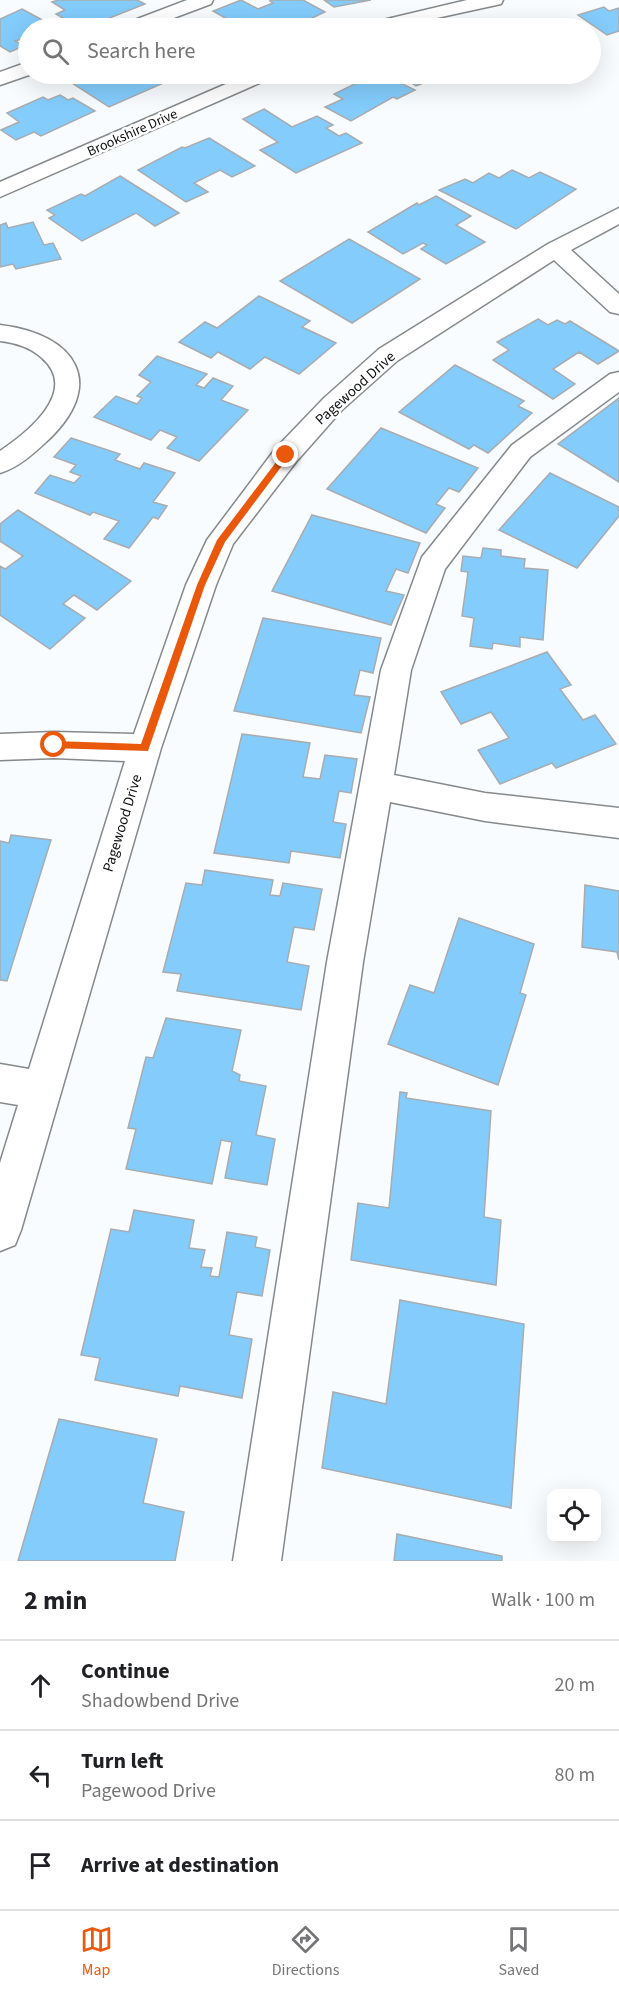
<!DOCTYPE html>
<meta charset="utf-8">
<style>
body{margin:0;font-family:"Source Sans 3",sans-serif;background:#f2f2f2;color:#202124}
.controls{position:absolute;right:18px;bottom:18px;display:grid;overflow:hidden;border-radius:12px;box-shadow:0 6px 24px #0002}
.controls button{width:54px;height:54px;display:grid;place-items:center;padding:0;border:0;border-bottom:2px solid #e0e0e0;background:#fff;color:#202124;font:30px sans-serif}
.stop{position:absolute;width:18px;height:18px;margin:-14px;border:4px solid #ea580c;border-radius:50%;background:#fff}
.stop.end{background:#ea580c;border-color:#fff;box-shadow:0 2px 6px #0008}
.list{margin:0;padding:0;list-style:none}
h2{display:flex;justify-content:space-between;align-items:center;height:78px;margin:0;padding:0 24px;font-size:26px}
h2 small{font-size:20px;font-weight:400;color:#757577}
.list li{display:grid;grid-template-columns:39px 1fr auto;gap:18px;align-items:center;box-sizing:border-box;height:90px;padding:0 24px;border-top:2px solid #e0e0e0}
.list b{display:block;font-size:22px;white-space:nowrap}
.list p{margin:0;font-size:20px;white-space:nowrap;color:#757577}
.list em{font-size:20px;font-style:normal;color:#757577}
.icon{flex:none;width:33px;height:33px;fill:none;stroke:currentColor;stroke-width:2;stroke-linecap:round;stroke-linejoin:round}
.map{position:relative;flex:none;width:619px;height:1561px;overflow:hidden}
.search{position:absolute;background:#fff;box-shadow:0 6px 24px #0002;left:18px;right:18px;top:18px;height:66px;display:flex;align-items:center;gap:15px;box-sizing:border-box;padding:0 21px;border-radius:33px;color:#757577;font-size:22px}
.sheet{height:348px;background:#fff}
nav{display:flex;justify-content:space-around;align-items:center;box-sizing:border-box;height:84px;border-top:2px solid #e0e0e0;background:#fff;font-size:16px;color:#757577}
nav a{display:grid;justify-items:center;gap:3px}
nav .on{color:#ea580c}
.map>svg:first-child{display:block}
.building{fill:#83ccfc;stroke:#a9acaf;stroke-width:1.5}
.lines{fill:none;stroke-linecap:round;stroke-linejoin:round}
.minor-casing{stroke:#85898b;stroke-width:3}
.minor{fill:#fff;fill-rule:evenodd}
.route{fill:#ea580c}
.labels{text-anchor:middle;stroke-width:5;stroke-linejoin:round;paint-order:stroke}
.far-street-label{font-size:14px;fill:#0e0f10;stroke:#fff}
.street-label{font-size:15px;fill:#0e0f10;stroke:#fff}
</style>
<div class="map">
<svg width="619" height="1561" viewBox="0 0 619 1561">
<rect width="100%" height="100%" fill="#f8fcfe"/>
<path class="building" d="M58,0H137L145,4L107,19L111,22L94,28H80L56,14L65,10L52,2Z
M241,0L258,9L273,3L270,1L273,0H303L325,12L291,28H243L213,11Z
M324,0H371L334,7Z
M604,7L609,11L619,8V31L607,35L578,15Z
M22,9L57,28H28V37L15,41L24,46L10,52L0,46V19Z
M548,19L560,28H485L512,22L517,26Z
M207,20L223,28H186Z
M58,74H171L177,77L109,107Z
M351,74H382L415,90L397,99L393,97L351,121L325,107L343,99L334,94L363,80Z
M399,74H446L416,86Z
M60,95L68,100L73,98L95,111L41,136L34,132L16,140L1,130L19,122L7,113L43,97L48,100Z
M264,109L292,127L317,116L333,125L326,128L339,136L346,133L362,143L296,173L260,150L278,142L243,119Z
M209,138L255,166L232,177L220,170L194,183L208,192L186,202L138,170L182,147L185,148Z
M512,170L529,178L540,172L576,189L516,229L439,190L465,179L473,183L489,173L499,178Z
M120,176L179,213L155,226L136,213L82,241L49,218L55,215L47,210L81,194L85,196Z
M436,196L471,216L456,225L485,242L446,264L421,249L427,245L423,243L403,254L368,232L417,203L419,205Z
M33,222L44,245L53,243L61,259L16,269L13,264L0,267V225L6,223L8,228Z
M349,239L420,279L352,323L280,281Z
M259,296L310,321L302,327L336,343L299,374L265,357L250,369L218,352L211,358L179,342L205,322L217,328Z
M538,319L548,325L557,320L565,324L570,321L619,351L598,364L579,352L553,369L575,384L553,399L493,360L509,350L497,342Z
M157,356L207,374L196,385L204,388L213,378L233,386L221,400L248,410L199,461L167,448L177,437L160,430L151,440L94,417L116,396L137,404L142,398L137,396L151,382L139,375Z
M455,365L524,401L518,406L532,413L488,453L474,445L469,449L399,412Z
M619,398V482L558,444Z
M381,428L478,468L459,492L449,488L436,504L445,508L426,533L327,489Z
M71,438L120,454L115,460L140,469L144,463L175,473L153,502L167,506L158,519L153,517L129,548L104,539L119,521L93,512L90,515L35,493L50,475L74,483L81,476L70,472L76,465L54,457Z
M550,473L619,507V516L577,568L499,530Z
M18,510L131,581L97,610L74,595L63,604L85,618L50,649L0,615V566L5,569L23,556L0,541V524Z
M312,515L420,543L408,573L396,569L386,591L404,595L391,625L272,591Z
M483,548L501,550V556L525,559L524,568L548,570L543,640L520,637V647L493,643L492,649L470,646L474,618L462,616L468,572L461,571L463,556L481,558Z
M263,618L381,638L373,673L360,670L354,695L370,697L361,733L234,711Z
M547,652L571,685L560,689L583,720L595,715L616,744L556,768L552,763L500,784L478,750L509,738L491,712L461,724L441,692Z
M242,734L310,743L303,777L320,779L325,755L357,759L351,793L339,791L333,822L346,824L340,858L291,851L289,863L214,853Z
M11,835L51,840L7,981L0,980V841L9,843Z
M205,870L273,880L270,895L280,896L283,883L322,889L314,930L294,927L287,962L309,966L301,1010L177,991L181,974L163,972L186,883L202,885Z
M585,885L619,891V960L617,952L582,947Z
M459,918L534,944L520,993L526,995L498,1085L388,1044L410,985L434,993Z
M166,1018L241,1030L232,1071L240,1075L239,1081L266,1086L256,1135L275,1139L267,1185L225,1178L232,1142L221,1140L212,1184L126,1169L136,1129L128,1128L146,1057L153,1058Z
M400,1092L407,1093L406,1098L491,1111L484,1217L501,1220L496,1285L351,1260L358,1203L389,1208Z
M134,1210L194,1220L189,1248L205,1250L201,1267L212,1268L210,1276L219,1277L227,1232L257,1237L255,1247L270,1250L262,1296L237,1292L229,1335L252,1339L242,1398L180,1386L178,1396L95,1380L100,1358L81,1355L111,1229L129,1232Z
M400,1300L524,1324L511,1508L322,1468L333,1392L386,1404Z
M59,1419L157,1439L143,1503L184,1512L175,1561H18Z
M397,1534L502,1556V1561H394Z"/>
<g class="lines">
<g class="minor-casing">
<path id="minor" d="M187,0H213L211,4L147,28H122L124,24Z
M467,0H503L501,4L391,28H364L366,24Z
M28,62V74H32L0,85V72Z
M249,74H274L271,78L0,197V182Z
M619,208V224L571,250L619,294V314L610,312L554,260L397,361L342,410L296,462L233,544L216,585L161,748L21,1230L15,1245L0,1251V1163L18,1105L0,1102V1064L29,1069L125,761L54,758L0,760V734L54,732L134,734L186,585L207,540L276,448L324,398L379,349L548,244Z
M0,325C77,334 109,385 45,443C32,455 17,468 0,473V451C27,433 80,391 42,358C30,347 16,343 0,341Z
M619,372V392L530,457L445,569L411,670L394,775L485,793L619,808V838L485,821L390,802L363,962L281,1561H233L327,962L381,670L422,557L512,445L610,374Z"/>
</g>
<use href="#minor" class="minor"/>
</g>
<path class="route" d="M283,453L290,455L225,542L205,585L148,751L50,748V742L54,741L141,744L197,585L217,540Z"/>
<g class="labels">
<g class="far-street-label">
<text transform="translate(132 132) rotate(-24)" y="5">Brookshire Drive</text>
</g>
<g class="street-label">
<text transform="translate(355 388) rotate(-42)" y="5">Pagewood Drive</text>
<text transform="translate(122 823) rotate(-73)" y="5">Pagewood Drive</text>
</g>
</g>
</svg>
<div class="controls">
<button><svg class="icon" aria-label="locate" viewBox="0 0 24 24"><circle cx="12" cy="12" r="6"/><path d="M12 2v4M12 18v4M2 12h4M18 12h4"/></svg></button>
</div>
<div class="stop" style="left:54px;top:745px"></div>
<div class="stop end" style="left:286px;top:455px"></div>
<div class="search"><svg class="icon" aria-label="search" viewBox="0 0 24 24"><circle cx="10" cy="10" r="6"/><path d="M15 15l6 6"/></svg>Search here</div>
</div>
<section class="sheet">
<h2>2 min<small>Walk · 100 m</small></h2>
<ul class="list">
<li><svg class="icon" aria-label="ahead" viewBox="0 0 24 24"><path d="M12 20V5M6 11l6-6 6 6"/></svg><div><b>Continue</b><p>Shadowbend Drive</p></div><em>20 m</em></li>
<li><svg class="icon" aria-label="left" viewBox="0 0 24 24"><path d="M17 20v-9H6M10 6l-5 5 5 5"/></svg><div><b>Turn left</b><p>Pagewood Drive</p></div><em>80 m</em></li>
<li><svg class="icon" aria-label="arrive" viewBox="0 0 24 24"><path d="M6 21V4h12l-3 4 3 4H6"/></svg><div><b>Arrive at destination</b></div></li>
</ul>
</section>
<nav>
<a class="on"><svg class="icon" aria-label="map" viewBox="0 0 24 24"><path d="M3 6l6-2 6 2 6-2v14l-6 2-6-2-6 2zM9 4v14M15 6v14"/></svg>Map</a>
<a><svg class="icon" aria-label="directions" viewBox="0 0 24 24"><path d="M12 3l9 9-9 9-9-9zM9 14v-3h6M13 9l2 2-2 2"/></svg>Directions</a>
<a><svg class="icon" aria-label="saved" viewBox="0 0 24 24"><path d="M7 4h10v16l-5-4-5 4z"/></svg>Saved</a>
</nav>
